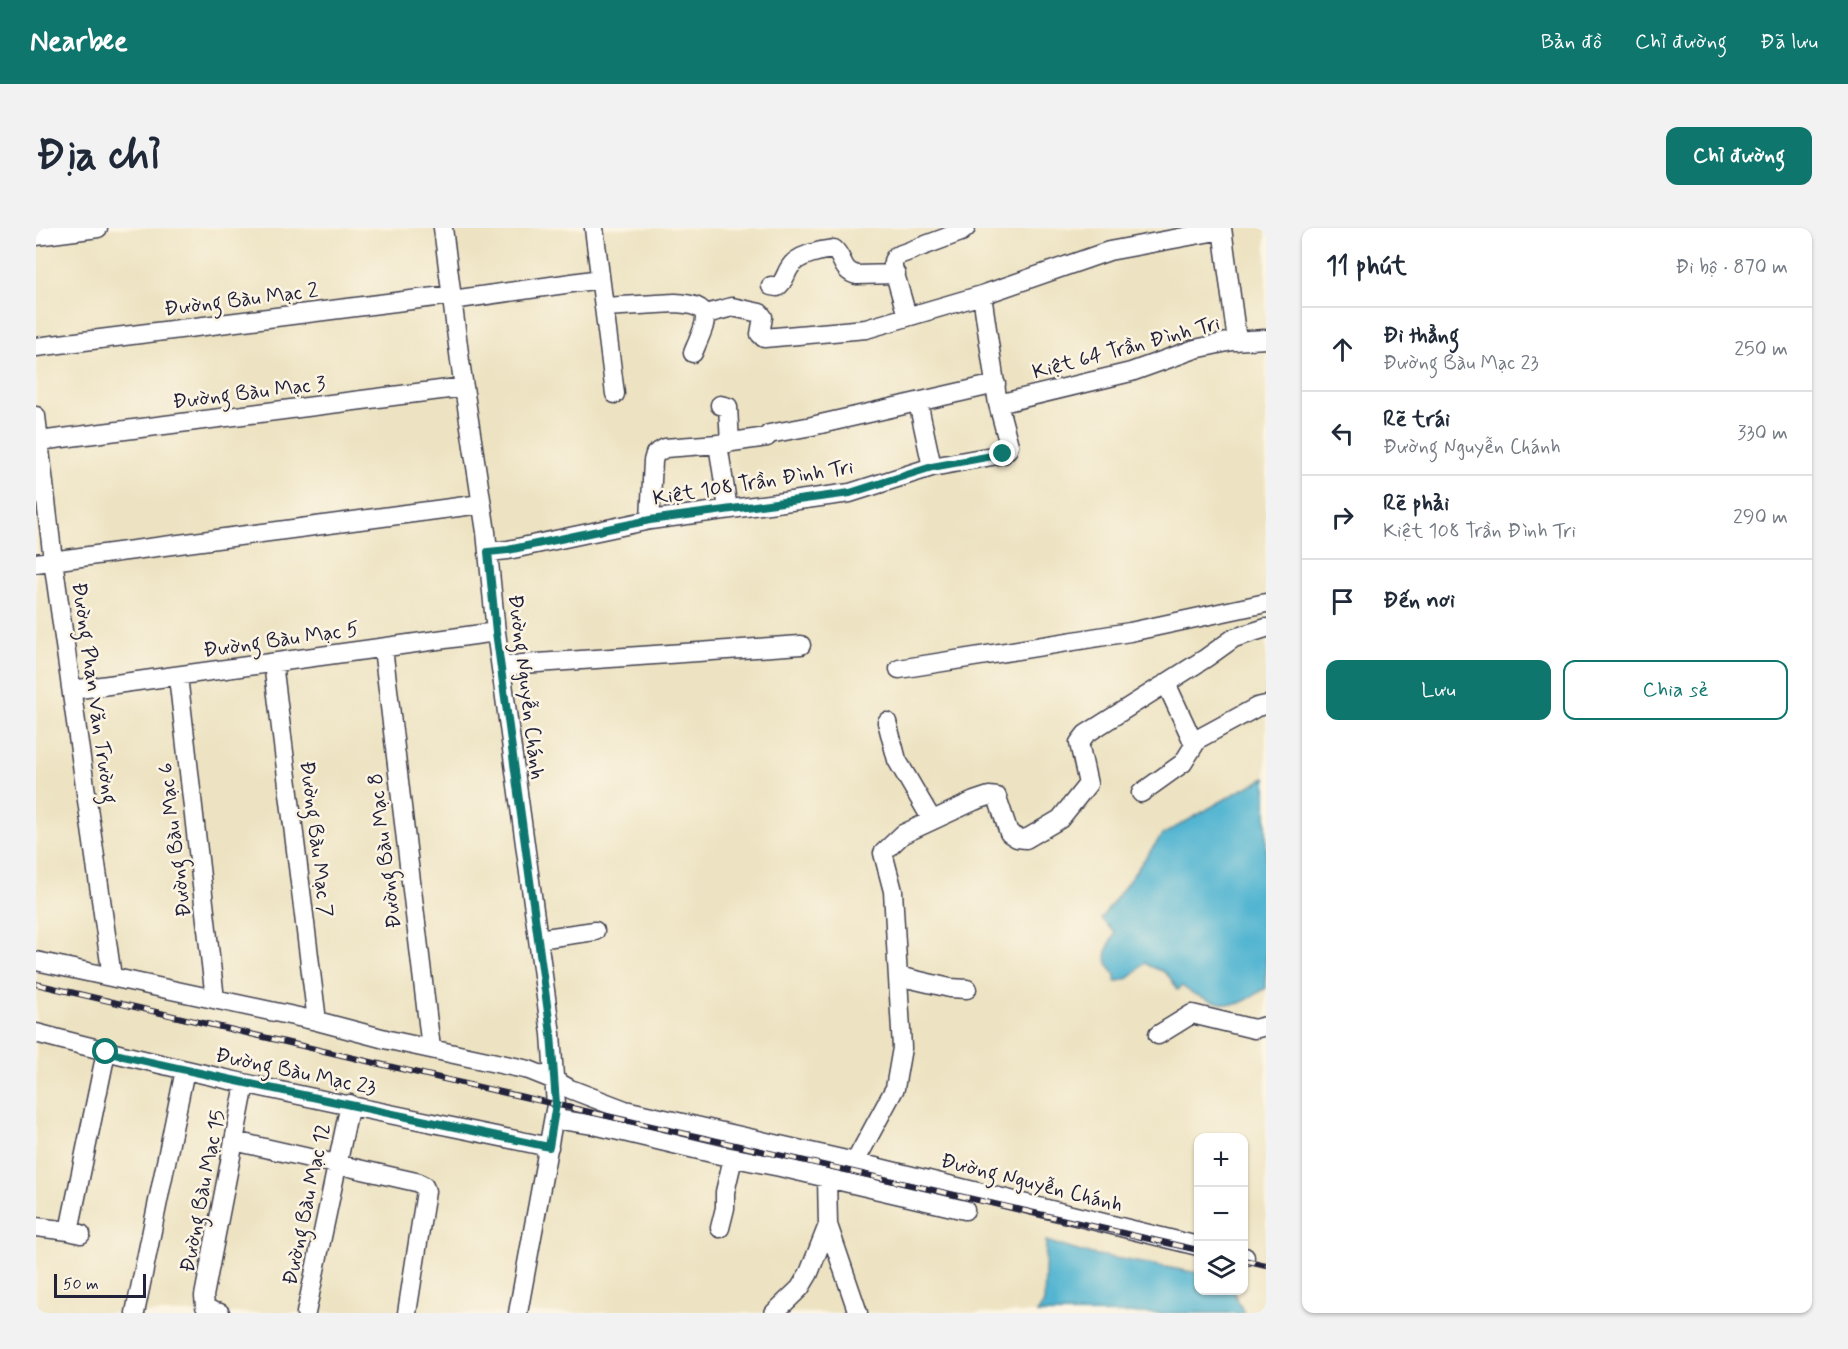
<!DOCTYPE html>
<html lang="vi">
<meta charset="utf-8">
<style>
body{margin:0;font-family:Mynerve,sans-serif;background:#f2f2f3;color:#1f2937}
.controls{position:absolute;right:18px;bottom:18px;display:grid;overflow:hidden;border-radius:12px;box-shadow:0 2px 4px #0004}
.controls button{width:54px;height:54px;display:grid;place-items:center;padding:0;border:0;border-bottom:2px solid #e0e1e3;background:#fff;color:#1f2937;font:30px sans-serif}
.scale{position:absolute;left:18px;bottom:15px;width:92px;box-sizing:border-box;padding-left:6px;border:3px solid #22223b;border-top:0;font-size:16px;line-height:21px;white-space:nowrap;color:#22223b;-webkit-text-stroke:4px #fcf5e5;paint-order:stroke}
.stop{position:absolute;width:18px;height:18px;margin:-14px;border:4px solid #0f766e;border-radius:50%;background:#fff}
.stop.end{background:#0f766e;border-color:#fff;box-shadow:0 2px 6px #0008}
.list{margin:0;padding:0;list-style:none}
h2{display:flex;justify-content:space-between;align-items:center;height:78px;margin:0;padding:0 24px;font-size:26px}
h2 small{font-size:20px;font-weight:400;color:#747a83}
.list li{display:grid;grid-template-columns:39px 1fr auto;gap:18px;align-items:center;box-sizing:border-box;height:84px;padding:0 24px;border-top:2px solid #e0e1e3}
.list b{display:block;font-size:22px;white-space:nowrap}
.list p{margin:0;font-size:20px;white-space:nowrap;color:#747a83}
.list em{font-size:20px;font-style:normal;color:#747a83}
.actions{display:flex;gap:12px;padding:18px 24px}
.actions a{flex:1;padding:14px 0;border:2px solid #0f766e;border-radius:12px;text-align:center;font-size:21px;color:#0f766e}
.actions .main{background:#0f766e;color:#fff}
.icon{flex:none;width:33px;height:33px;fill:none;stroke:currentColor;stroke-width:2;stroke-linecap:round;stroke-linejoin:round}
.map{position:relative;flex:none;width:1230px;height:1085px;overflow:hidden;border-radius:12px}
header{display:flex;align-items:center;gap:36px;box-sizing:border-box;height:84px;padding:0 30px;background:#0f766e;color:#fff}
header strong{font-size:28px}
nav{display:flex;gap:33px;margin-inline-start:auto;font-size:21px}
.intro{display:flex;align-items:center;justify-content:space-between;box-sizing:border-box;height:144px;padding:0 36px}
h1{margin:0;font-size:42px}
.button{padding:15px 27px;border-radius:12px;background:#0f766e;color:#fff;font-size:21px;font-weight:700}
main{display:flex;gap:36px;padding:0 36px}
aside{flex:1;background:#fff;border-radius:12px;box-shadow:0 2px 4px #0004}
.map>svg:first-child{display:block}
.water{fill:#52b5d1;stroke:#3a6c86;stroke-width:1.5}
.lines{fill:none;stroke-linecap:round;stroke-linejoin:round}
.minor-casing{stroke:#403f4f;stroke-width:21}
.minor{stroke:#fff;stroke-width:18}
.rail-casing{stroke:#22223b;stroke-width:6}
.rail{stroke:#fcf5e5;stroke-width:4;stroke-dasharray:11;stroke-linecap:butt}
.route{stroke:#0f766e;stroke-width:8}
.labels{text-anchor:middle;stroke-width:5;stroke-linejoin:round;paint-order:stroke}
.street-label{font-size:21px;fill:#22223b;stroke:#fcf5e5}
</style>
<header>
<strong>Nearbee</strong>
<nav><a>Bản đồ</a><a>Chỉ đường</a><a>Đã lưu</a></nav>
</header>
<div class="intro"><h1>Địa chỉ</h1><a class="button">Chỉ đường</a></div>
<main>
<div class="map">
<svg width="1230" height="1085" viewBox="0 0 1230 1085">
<rect width="100%" height="100%" fill="#fcf5e5"/>
<filter id="ink" filterUnits="userSpaceOnUse"><feTurbulence type="fractalNoise" baseFrequency=".0167" numOctaves="2"/><feDisplacementMap in="SourceGraphic" scale="12" xChannelSelector="R" yChannelSelector="G"/><feConvolveMatrix kernelMatrix="1 2 1 2 8 2 1 2 1" color-interpolation-filters="sRGB"/></filter>
<filter id="wash" filterUnits="userSpaceOnUse"><feTurbulence type="fractalNoise" baseFrequency=".008" numOctaves="4" result="noise"/><feDisplacementMap in="SourceGraphic" scale="24" xChannelSelector="R" yChannelSelector="G"/><feGaussianBlur stdDeviation="1.35" result="paint"/><feColorMatrix in="noise" values="0 0 0 0 0 0 0 0 0 0 0 0 0 0 0 0 0 1.4 0 .05"/><feComposite in="paint" operator="in"/></filter>
<g filter="url(#wash)">
<rect width="100%" height="100%" fill="#ede3c2"/>
<path class="water" d="M1230,550V760C1221,765 1211,774 1200,776C1186,778 1157,768 1146,758L1141,762C1138,757 1135,748 1128,744C1121,740 1116,741 1109,735L1093,750L1080,754C1079,744 1077,745 1072,737C1067,726 1074,715 1079,705L1065,691L1126,607L1205,562Z
M1010,1013L1045,1024L1162,1045V1062L1197,1063L1208,1085H1001L1008,1075Z"/>
</g>
<g filter="url(#ink)">
<g class="lines">
<g class="minor-casing">
<path id="minor" d="M407,0L424,133L450,304L460,404L515,806L520,877L482,1085
M558,0L579,166
M1186,0L1201,113
M0,8L62,0
M735,58L741,59C749,54 749,46 754,39C761,27 786,22 798,21C808,30 805,43 821,47L860,46
M416,72L564,51
M568,79L639,75C683,77 669,95 657,125
M670,86L696,79L724,85L727,89L724,106L728,110L830,101L946,67L1073,23L1186,2
M871,88L857,39V33L860,28L925,4L930,0
M0,119L415,67
M882,174L896,239
M962,176L1095,144L1159,121L1196,113L1230,111
M684,177L692,179L694,215
M0,188L17,332L76,749
M3,213L428,159
M692,281L682,216L731,209L733,206L776,198L960,156
M614,292L617,233L619,226L629,220L682,216
M452,324L472,322L614,292L814,265L896,239L967,226L972,221L973,217L962,176L946,67
M0,335L445,276
M347,420L395,820
M237,435L281,793
M465,439L487,436L765,417
M863,441L1094,404L1230,375
M142,448L179,771
M1130,455L1158,516
M36,462L460,404
M851,494L861,532L896,592
M1105,565L1147,535L1162,511L1221,479L1230,477
M502,711L559,703
M0,733L281,793L353,812L493,842L518,852L534,861L589,882L819,934L1162,1018
M862,748L914,760L931,761
M0,805C169,850 341,883 513,919
M1122,807L1156,786L1218,801L1230,798
M519,891L558,897L684,927L744,939L929,982
M198,913L380,954L388,958L390,963L371,1085
M819,934L859,860L866,820L857,663L847,625L867,606L938,573L953,568L961,569L973,605L981,610L990,611L1024,591L1052,556L1043,515L1050,506L1170,430L1198,410L1230,400
M791,950L792,997L822,1085
M0,999L33,1003L45,1006
M684,1000L689,980V964L697,930
M33,1003L70,824
M1208,1029H1209
M99,1085L149,842
M184,1085L176,1083L169,1078L168,1068L209,856
M270,1085L314,876
M738,1085L764,1060L773,1045L792,997"/>
</g>
<use href="#minor" class="minor"/>
<g class="rail-casing">
<path id="rail" d="M0,756L408,851L1162,1022
M1208,1032L1230,1037"/>
</g>
<use href="#rail" class="rail"/>
</g>
</g>
<g class="lines" filter="url(#ink)">
<path class="route" d="M70,824C217,858 365,887 513,919L520,876L515,806L460,404L452,324L472,322L614,292L814,265L896,239L967,226"/>
</g>
<g class="labels">
<g class="street-label">
<text transform="translate(205 71) rotate(-7)" y="7">Đường Bàu Mạc 2</text>
<text transform="translate(1090 119) rotate(-15)" y="7">Kiệt 64 Trần Đình Tri</text>
<text transform="translate(213 164) rotate(-7)" y="7">Đường Bàu Mạc 3</text>
<text transform="translate(717 254) rotate(-9)" y="7">Kiệt 108 Trần Đình Tri</text>
<text transform="translate(245 411) rotate(-8)" y="7">Đường Bàu Mạc 5</text>
<text transform="translate(491 459) rotate(83)" y="7">Đường Nguyễn Chánh</text>
<text transform="translate(59 465) rotate(82)" y="7">Đường Phan Văn Trường</text>
<text transform="translate(281 611) rotate(83)" y="7">Đường Bàu Mạc 7</text>
<text transform="translate(138 612) rotate(-97)" y="7">Đường Bàu Mạc 6</text>
<text transform="translate(348 623) rotate(-97)" y="7">Đường Bàu Mạc 8</text>
<text transform="translate(260 843) rotate(12)" y="7">Đường Bàu Mạc 23</text>
<text transform="translate(996 954) rotate(14)" y="7">Đường Nguyễn Chánh</text>
<text transform="translate(166 963) rotate(-79)" y="7">Đường Bàu Mạc 15</text>
<text transform="translate(270 976) rotate(-78)" y="7">Đường Bàu Mạc 12</text>
</g>
</g>
</svg>
<div class="controls">
<button>+</button>
<button>−</button>
<button><svg class="icon" aria-label="layers" viewBox="0 0 24 24"><path d="M12 4l9 5-9 5-9-5zM3 14l9 5 9-5"/></svg></button>
</div>
<div class="scale">50 m</div>
<div class="stop" style="left:70px;top:824px"></div>
<div class="stop end" style="left:967px;top:226px"></div>
</div>
<aside>
<h2>11 phút<small>Đi bộ · 870 m</small></h2>
<ul class="list">
<li><svg class="icon" aria-label="ahead" viewBox="0 0 24 24"><path d="M12 20V5M6 11l6-6 6 6"/></svg><div><b>Đi thẳng</b><p>Đường Bàu Mạc 23</p></div><em>250 m</em></li>
<li><svg class="icon" aria-label="left" viewBox="0 0 24 24"><path d="M17 20v-9H6M10 6l-5 5 5 5"/></svg><div><b>Rẽ trái</b><p>Đường Nguyễn Chánh</p></div><em>330 m</em></li>
<li><svg class="icon" aria-label="right" viewBox="0 0 24 24"><path d="M7 20v-9h11M14 6l5 5-5 5"/></svg><div><b>Rẽ phải</b><p>Kiệt 108 Trần Đình Tri</p></div><em>290 m</em></li>
<li><svg class="icon" aria-label="arrive" viewBox="0 0 24 24"><path d="M6 21V4h12l-3 4 3 4H6"/></svg><div><b>Đến nơi</b></div></li>
</ul>
<div class="actions"><a class="main">Lưu</a><a>Chia sẻ</a></div>
</aside>
</main>
